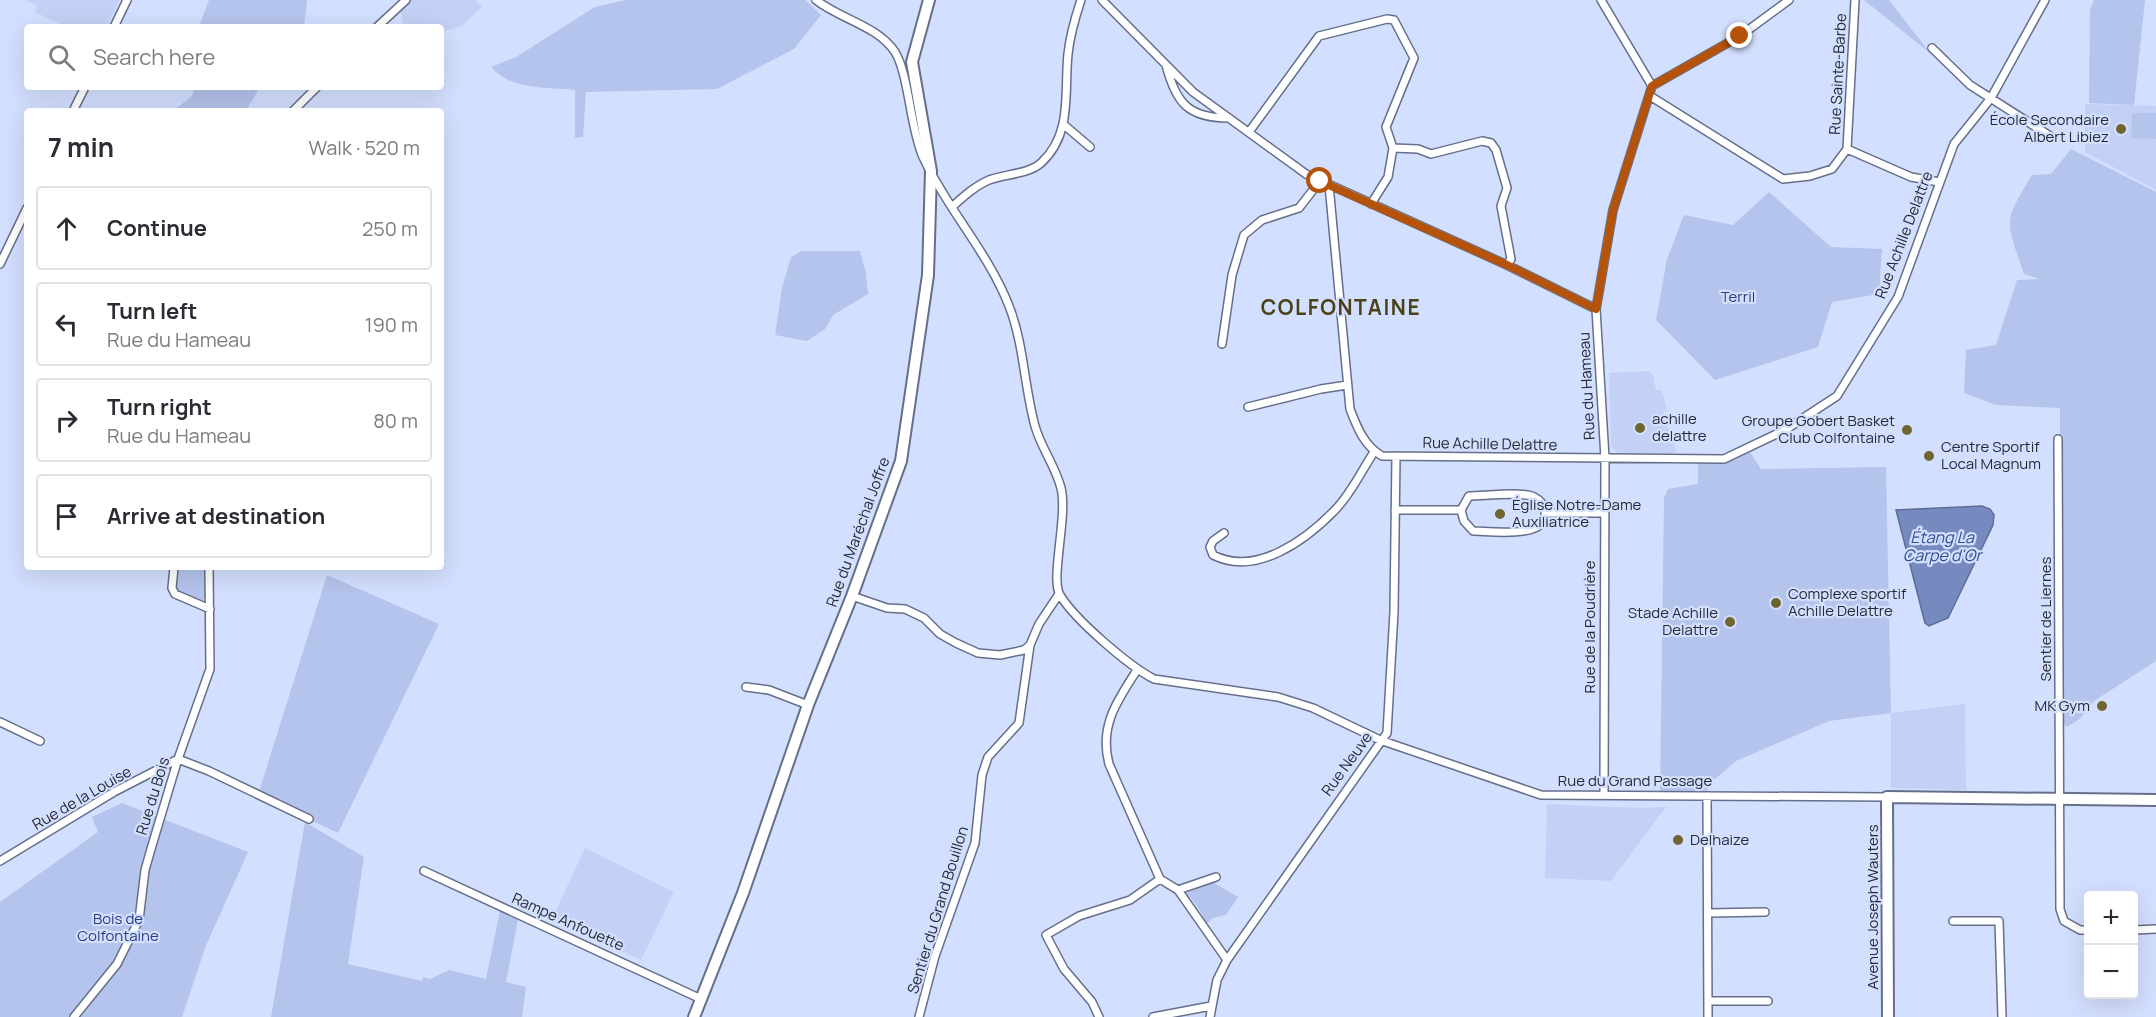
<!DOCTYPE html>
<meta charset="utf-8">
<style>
body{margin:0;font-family:Manrope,sans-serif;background:#f7f7f7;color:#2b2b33}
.controls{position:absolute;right:18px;bottom:18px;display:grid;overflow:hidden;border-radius:6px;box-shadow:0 6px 24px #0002}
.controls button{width:54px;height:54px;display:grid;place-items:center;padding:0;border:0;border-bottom:2px solid #e1e1e2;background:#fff;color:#2b2b33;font:30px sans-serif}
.stop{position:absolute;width:18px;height:18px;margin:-14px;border:4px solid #b45309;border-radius:50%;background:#fff}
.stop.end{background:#b45309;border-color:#fff;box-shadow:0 2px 6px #0008}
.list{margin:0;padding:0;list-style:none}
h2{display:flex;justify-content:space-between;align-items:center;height:78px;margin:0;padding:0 24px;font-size:26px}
h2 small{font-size:20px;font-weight:400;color:#7c7c81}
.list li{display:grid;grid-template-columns:39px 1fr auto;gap:18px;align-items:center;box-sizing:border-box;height:84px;margin:0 12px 12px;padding:0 12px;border:2px solid #e1e1e2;border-radius:6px}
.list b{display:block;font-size:22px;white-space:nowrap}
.list p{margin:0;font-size:20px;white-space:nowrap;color:#7c7c81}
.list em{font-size:20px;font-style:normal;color:#7c7c81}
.icon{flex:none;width:33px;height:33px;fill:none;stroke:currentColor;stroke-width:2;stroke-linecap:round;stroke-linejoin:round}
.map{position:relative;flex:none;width:2156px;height:1017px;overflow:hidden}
.search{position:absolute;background:#fff;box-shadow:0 6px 24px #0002;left:24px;top:24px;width:420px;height:66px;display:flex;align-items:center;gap:15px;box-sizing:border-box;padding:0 21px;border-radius:6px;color:#7c7c81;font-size:22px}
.panel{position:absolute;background:#fff;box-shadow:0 6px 24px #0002;left:24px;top:108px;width:420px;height:462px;border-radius:6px}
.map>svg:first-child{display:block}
.built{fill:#c2d1f5}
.green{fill:#b5c4ec}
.water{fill:#768ac0;stroke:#5e6d96;stroke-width:1.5}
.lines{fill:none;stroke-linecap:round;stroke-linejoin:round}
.street-casing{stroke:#656f8a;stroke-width:10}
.secondary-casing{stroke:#656f8a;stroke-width:14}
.street{stroke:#fff;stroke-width:7}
.secondary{stroke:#fff;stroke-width:10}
.route{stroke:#b45309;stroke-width:8}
.poi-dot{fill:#6f6531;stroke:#d3dffe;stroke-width:2}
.labels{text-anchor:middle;stroke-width:4.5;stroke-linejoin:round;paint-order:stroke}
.street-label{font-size:15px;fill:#262a35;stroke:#d3dffe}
.poi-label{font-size:15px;fill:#262a35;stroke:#d3dffe;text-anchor:start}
.park-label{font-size:15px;fill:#2a3d80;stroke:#d3dffe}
.water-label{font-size:16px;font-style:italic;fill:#364b8f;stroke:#d3dffe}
.district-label{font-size:21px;font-weight:bold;letter-spacing:1.5px;fill:#4a4219;stroke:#d3dffe}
</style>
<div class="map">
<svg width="2156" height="1017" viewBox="0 0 2156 1017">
<rect width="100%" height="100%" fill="#d3dffe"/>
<path class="built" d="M26,0H120L106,27H66L35,12L37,6Z
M406,0H475L482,7L462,26L441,32V27H404L400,6Z
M2085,104L2156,106V190L2085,152Z
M1648,371L1653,374L1656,390H1662L1667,411L1663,412L1677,453H1618L1611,446L1609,373Z
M1965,704L1966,790L1891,788V713Z
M1547,804L1640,808L1666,807L1611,881L1545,878Z
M585,848L674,892L641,960L552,919Z"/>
<path class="green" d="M209,0H307L304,27H199Z
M626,0H805L821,15L794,49L717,89L586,92L583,137L575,138V90C547,87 510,90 491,67L516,57L595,7Z
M1864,0H1889L1930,53Z
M2094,0H2145L2134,105L2089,103L2090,10Z
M195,87H260L246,111H173L192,96Z
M2132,113H2156V139L2131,138Z
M2071,149L2156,192V661L2094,701L2081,718L2067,727L2060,721V408L1996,405L1964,393L1966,350L1996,345L2017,280L2040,279L2024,274C2006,221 2002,224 2032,175L2051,174Z
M1769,192L1831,247L1882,249L1879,294L1832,302L1818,347L1715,380L1656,320L1667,259L1684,215L1733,225Z
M802,251H860L866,273L868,294L833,315L825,329L807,341L775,335L782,288L791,257Z
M1748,449L1761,469L1886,467L1891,713L1829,721L1736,761L1708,785L1707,796H1660L1664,498L1668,489L1698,484V459H1724Z
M174,567H206V598L201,602L175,589Z
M327,575L439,624L338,833L258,795Z
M122,803L248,852L205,948L182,1017H0V902L98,832L92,817Z
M305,822L364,857L348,964L422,981L423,977L430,979L449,970L486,979L501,906L519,914L506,982L526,987L522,1017H271Z
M1212,882L1238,897L1226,915L1213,918L1203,927L1197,919L1203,915L1190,897L1186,899L1187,893Z"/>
<path class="water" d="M1982,506L1990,509L1994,515L1993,525L1948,618L1929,626L1925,623L1896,510Z"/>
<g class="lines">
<g class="street-casing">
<path id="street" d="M816,0C840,19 878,26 895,52C909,75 910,128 923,157C947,209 988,252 1009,306C1024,344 1024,386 1035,426C1041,448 1055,465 1061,488C1068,516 1050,579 1060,595C1075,620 1129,666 1154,679L1278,697L1313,708L1380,740L1541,795L1887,797
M1102,0L1193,92L1306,174L1507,265L1596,309
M1601,0L1652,86
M114,27L127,0
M377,27L406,0
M1932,48L1970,85L2050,136
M1166,65C1176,103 1188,118 1229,118
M1650,96L1783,179L1810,176L1832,169L1847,149L1911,177L1939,182
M73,111L85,87
M293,111L317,87
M1063,124L1090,147
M1249,132L1319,36L1387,19L1394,20L1414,58L1386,127L1393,148
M1847,149L1855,0
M1329,185L1350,409C1357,427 1364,446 1382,456L1724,459L1785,430L1837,396L1898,297L1954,144L1991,98L2045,0
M1371,204L1388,177L1393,148L1418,149L1431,154L1482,141L1491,143L1496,150L1507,188L1501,206L1511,259L1507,265
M952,207C963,197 975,186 989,180C1005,174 1029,174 1041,163C1073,134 1064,91 1068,54C1070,35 1075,18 1081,0
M0,264L27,208
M1222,344L1232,275L1244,235L1262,220L1299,208L1320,181
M1248,407L1321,389L1347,385
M2058,439L2060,909L2064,921L2080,930H2088
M1395,510H1461L1469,496C1484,496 1522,491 1534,497C1540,500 1544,505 1545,511C1549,540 1490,531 1473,531L1464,521L1461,510
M1546,513H1603
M1224,533L1213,541L1210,547L1213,555C1256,577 1306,540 1335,510C1351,494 1362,470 1374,452
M174,567L172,588L175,594L210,609
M852,596L887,608L905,609L924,618L940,634L956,643L978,653L1000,655L1024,650L1030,645L1039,624L1059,594
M1137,670C1117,701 1099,726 1109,764L1160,879L1178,890L1227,960
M746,687L769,690L808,705
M0,722L40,741
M178,759L209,771L309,819
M1604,795L1605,458L1596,309L1613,210L1652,86L1740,36L1789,0
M1707,796L1708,1017
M0,861L114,792L178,759
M424,871L701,999
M1178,890L1216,877
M1708,913L1765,912
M1953,921H1999L2002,1017
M2134,930L2156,929
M1708,1001H1768
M74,1017L117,964L139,920L145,870L151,849L178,759L210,669L209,567
M919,1017L935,956L975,843L982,775L988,757L1019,723L1030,645
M1099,1017L1092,1002L1064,969L1046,935L1079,916L1130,900L1160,879
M1153,1017L1211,1006
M1210,1017L1217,980L1227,960L1387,733L1394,612L1396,456"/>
</g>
<g class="secondary-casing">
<path id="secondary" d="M694,1017L743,893L808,705L852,596L901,461L928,275L931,171L912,62L929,0
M1888,1017L1887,797L2156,800"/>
</g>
<use href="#street" class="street"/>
<use href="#secondary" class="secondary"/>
</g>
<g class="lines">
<path class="route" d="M1320,181L1507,265L1596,309L1613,210L1652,86L1740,36"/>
</g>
<g class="poi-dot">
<circle cx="2121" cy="129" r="6"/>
<circle cx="1640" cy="428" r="6"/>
<circle cx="1907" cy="430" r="6"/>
<circle cx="1929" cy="456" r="6"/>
<circle cx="1500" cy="514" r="6"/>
<circle cx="1776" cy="603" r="6"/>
<circle cx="1730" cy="622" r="6"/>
<circle cx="2102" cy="706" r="6"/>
<circle cx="1678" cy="840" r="6"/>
</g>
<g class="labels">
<g class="street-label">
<text transform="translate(1838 74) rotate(-87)" y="5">Rue Sainte-Barbe</text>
<text transform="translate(1904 235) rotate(-69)" y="5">Rue Achille Delattre</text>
<text transform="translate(1587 386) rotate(-93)" y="5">Rue du Hameau</text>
<text transform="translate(1490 444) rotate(1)" y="5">Rue Achille Delattre</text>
<text transform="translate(858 532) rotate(-70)" y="5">Rue du Maréchal Joffre</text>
<text transform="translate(2046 619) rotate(-90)" y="5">Sentier de Liernes</text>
<text transform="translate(1590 627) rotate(-90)" y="5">Rue de la Poudrière</text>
<text transform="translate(1347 764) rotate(-54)" y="5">Rue Neuve</text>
<text x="1635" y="786">Rue du Grand Passage</text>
<text transform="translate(153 796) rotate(-73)" y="5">Rue du Bois</text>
<text transform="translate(82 798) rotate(-30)" y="5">Rue de la Louise</text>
<text transform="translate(1873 907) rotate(-90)" y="5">Avenue Joseph Wauters</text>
<text transform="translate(938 910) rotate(-73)" y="5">Sentier du Grand Bouillon</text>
<text transform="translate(568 922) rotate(24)" y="5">Rampe Anfouette</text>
</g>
<g class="poi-label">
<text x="2109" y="125" text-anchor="end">École Secondaire<tspan x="2109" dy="17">Albert Libiez</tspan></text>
<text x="1652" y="424">achille<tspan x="1652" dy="17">delattre</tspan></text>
<text x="1895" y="426" text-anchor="end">Groupe Gobert Basket<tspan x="1895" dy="17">Club Colfontaine</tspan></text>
<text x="1941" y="452">Centre Sportif<tspan x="1941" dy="17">Local Magnum</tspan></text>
<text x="1512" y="510">Église Notre-Dame<tspan x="1512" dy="17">Auxiliatrice</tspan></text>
<text x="1788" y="599">Complexe sportif<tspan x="1788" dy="17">Achille Delattre</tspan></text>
<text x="1718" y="618" text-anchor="end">Stade Achille<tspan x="1718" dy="17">Delattre</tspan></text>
<text x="2090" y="711" text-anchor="end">MK Gym</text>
<text x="1690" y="845">Delhaize</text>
</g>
<g class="park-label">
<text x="1738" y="302">Terril</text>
<text x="118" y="924">Bois de<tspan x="118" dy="17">Colfontaine</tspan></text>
</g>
<g class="water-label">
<text x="1942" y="543">Étang La<tspan x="1942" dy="18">Carpe d'Or</tspan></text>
</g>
<g class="district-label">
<text x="1341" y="315">COLFONTAINE</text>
</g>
</g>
</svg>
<div class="controls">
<button>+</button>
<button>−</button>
</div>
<div class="stop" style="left:1320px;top:181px"></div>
<div class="stop end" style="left:1740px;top:36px"></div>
<div class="search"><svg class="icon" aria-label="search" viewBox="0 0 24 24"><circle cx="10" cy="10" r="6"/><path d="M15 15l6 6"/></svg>Search here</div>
<section class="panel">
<h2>7 min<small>Walk · 520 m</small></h2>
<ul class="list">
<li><svg class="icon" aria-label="ahead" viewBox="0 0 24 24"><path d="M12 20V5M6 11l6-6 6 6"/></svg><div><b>Continue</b></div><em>250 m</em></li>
<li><svg class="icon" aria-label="left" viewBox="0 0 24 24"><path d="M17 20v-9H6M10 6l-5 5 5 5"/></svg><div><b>Turn left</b><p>Rue du Hameau</p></div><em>190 m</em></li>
<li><svg class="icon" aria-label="right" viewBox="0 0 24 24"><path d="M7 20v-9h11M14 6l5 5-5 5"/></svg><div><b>Turn right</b><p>Rue du Hameau</p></div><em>80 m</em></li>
<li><svg class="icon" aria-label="arrive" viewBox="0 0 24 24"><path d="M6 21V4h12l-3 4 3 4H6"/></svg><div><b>Arrive at destination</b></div></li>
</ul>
</section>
</div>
